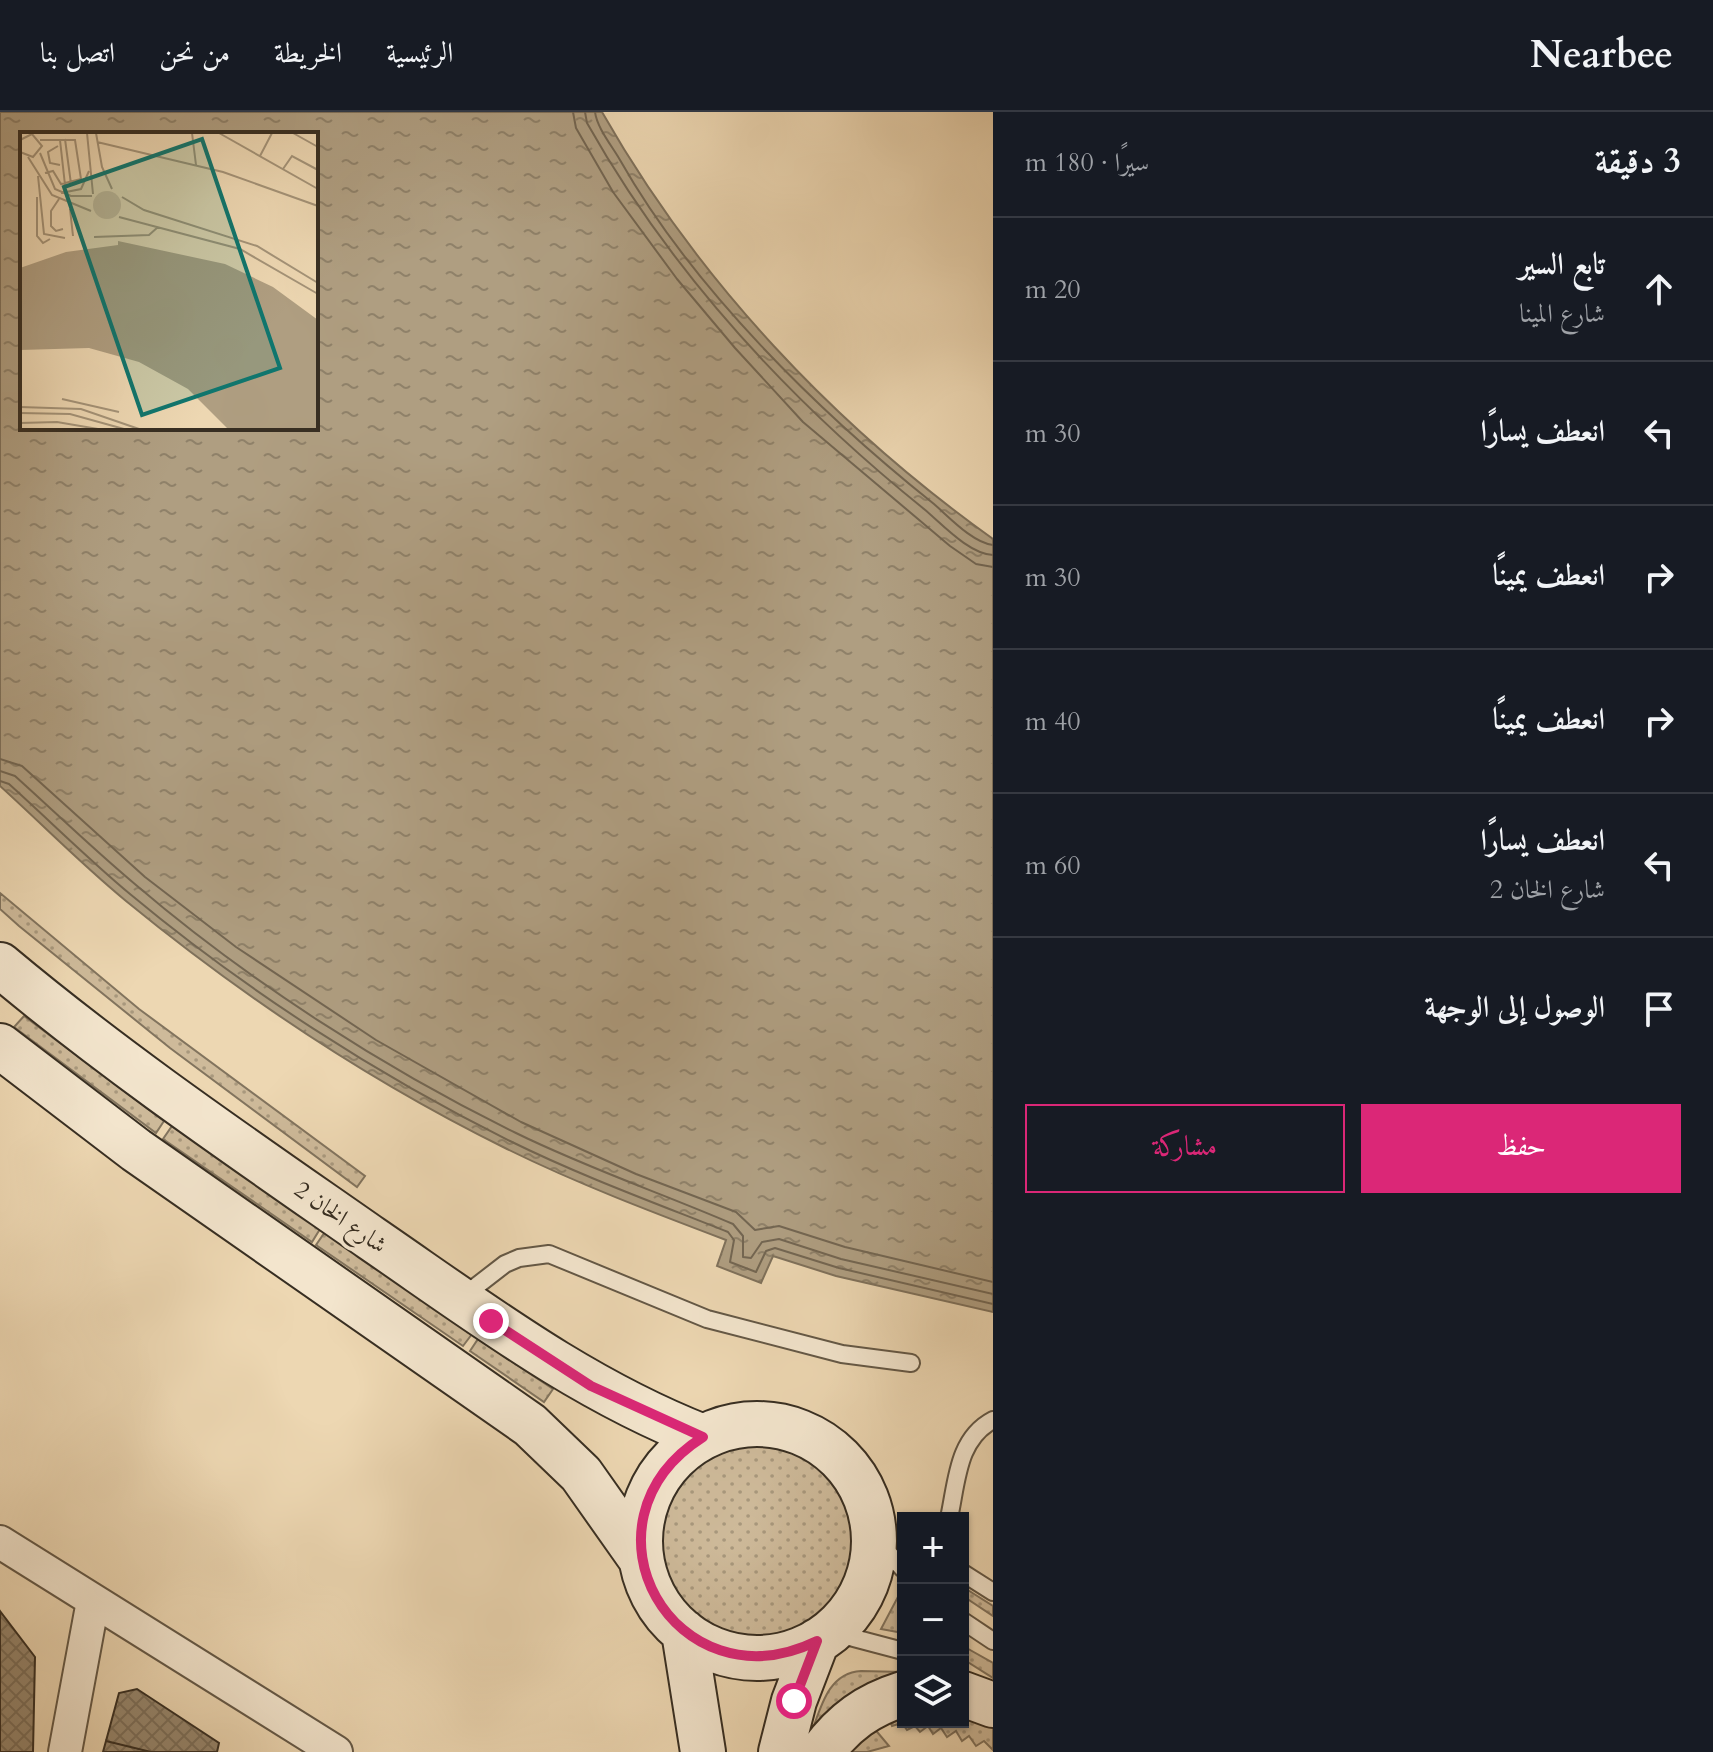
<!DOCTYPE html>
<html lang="ar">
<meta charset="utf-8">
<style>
body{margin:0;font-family:Cardo,Amiri,serif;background:#242831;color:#f1f3f6;direction:rtl}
.controls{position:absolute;right:24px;bottom:24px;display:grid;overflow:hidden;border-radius:0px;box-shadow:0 2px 6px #0004}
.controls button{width:72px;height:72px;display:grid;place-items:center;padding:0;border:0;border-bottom:2px solid #363941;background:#171b24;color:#f1f3f6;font:40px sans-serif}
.stop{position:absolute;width:24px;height:24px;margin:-18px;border:6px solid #db2777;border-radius:50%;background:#fff}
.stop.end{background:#db2777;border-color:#fff;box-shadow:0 2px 8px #0008}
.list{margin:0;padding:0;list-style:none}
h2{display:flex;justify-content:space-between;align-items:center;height:104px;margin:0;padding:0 32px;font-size:34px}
h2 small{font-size:26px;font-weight:400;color:#9ea1a6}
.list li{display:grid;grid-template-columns:52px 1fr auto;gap:24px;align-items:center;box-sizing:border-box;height:144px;padding:0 32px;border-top:2px solid #363941}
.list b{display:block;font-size:30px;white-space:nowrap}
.list p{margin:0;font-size:26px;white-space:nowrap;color:#9ea1a6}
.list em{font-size:26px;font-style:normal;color:#9ea1a6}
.actions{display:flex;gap:16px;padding:24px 32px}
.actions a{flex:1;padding:18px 0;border:2px solid #db2777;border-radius:0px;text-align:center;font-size:28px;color:#db2777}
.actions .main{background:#db2777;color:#fff}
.icon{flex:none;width:44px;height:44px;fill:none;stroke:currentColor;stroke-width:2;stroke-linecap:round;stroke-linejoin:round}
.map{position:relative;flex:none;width:993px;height:1640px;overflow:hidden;direction:ltr}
header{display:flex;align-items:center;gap:48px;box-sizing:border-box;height:112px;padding:0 40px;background:#171b24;border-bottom:2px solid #363941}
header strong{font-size:38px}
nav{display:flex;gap:44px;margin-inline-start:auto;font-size:28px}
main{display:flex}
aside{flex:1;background:#171b24}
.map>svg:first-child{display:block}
.grass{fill:url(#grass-dots);stroke:#82745e;stroke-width:2}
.water{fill:url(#water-ripples);stroke:#7f715b;stroke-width:2;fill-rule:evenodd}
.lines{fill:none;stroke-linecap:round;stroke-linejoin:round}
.shore{stroke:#736652;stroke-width:2}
.building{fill:url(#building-cross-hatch);stroke:#372e22;stroke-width:2}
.lane-casing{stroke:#645846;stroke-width:20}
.street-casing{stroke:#645846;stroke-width:36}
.secondary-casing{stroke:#372e22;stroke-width:48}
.lane{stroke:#f3e5cd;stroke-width:16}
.street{stroke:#f3e5cd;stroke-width:32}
.secondary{stroke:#f3e5cd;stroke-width:44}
.route{stroke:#db2777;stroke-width:10}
.labels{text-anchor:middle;stroke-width:7;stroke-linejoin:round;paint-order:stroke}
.street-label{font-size:24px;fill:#372e22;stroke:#f3e5cd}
.inset-road{fill:none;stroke:#a49378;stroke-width:2}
.view{fill:#0f766e;fill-opacity:0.15;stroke:#0f766e;stroke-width:4}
.inset-edge{fill:none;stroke:#372e22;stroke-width:4}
</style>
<header>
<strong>Nearbee</strong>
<nav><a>الرئيسية</a><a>الخريطة</a><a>من نحن</a><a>اتصل بنا</a></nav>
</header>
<main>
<aside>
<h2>3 دقيقة<small>سيرًا · 180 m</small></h2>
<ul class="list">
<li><svg class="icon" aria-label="ahead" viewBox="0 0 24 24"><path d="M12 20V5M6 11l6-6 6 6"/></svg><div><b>تابع السير</b><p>شارع المينا</p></div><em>20 m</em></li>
<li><svg class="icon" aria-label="left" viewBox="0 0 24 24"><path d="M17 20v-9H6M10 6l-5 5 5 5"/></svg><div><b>انعطف يسارًا</b></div><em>30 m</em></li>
<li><svg class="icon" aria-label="right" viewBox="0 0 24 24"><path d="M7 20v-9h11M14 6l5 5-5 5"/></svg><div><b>انعطف يمينًا</b></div><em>30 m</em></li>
<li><svg class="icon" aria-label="right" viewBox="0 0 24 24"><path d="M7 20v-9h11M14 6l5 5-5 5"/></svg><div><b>انعطف يمينًا</b></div><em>40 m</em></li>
<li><svg class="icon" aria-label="left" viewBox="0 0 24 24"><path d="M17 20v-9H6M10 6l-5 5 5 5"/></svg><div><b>انعطف يسارًا</b><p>شارع الخان 2</p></div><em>60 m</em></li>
<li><svg class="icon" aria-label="arrive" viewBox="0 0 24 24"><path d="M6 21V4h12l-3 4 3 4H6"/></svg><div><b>الوصول إلى الوجهة</b></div></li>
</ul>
<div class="actions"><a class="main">حفظ</a><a>مشاركة</a></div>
</aside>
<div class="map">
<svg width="993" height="1640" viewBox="0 0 993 1640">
<defs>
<pattern id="grass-dots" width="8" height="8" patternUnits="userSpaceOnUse" patternTransform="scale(2)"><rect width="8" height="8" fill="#ceba9a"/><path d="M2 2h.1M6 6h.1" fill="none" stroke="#a8987d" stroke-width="1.8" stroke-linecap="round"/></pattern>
<pattern id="water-ripples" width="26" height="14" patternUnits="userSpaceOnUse" patternTransform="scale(2)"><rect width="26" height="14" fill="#af9e81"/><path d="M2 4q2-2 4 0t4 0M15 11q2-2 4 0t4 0" fill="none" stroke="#8f8169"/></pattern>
<pattern id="building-cross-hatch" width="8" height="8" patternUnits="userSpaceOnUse" patternTransform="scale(2)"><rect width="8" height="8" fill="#96866d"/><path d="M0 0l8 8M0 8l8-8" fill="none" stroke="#7b6e59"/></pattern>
</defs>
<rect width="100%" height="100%" fill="#edd7b2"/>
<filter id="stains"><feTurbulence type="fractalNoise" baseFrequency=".0025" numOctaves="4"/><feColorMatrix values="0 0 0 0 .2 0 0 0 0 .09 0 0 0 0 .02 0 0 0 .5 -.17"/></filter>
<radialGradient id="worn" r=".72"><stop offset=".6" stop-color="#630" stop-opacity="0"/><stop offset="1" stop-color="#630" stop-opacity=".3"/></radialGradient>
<path class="grass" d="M0,781L139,897L365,1064L357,1075L170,936L19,814L0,797Z
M24,904L164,1009L156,1021L14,915Z
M172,1014L320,1117L312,1130L163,1027Z
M325,1120L472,1222L463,1234L316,1133Z
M478,1227L553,1277L544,1290L470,1239Z
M658 1428a98 98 0 1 1 196 0a98 98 0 1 1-196 0Z
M963,1475L993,1494V1504L963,1484Z
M900,1481L903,1521L881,1517Z
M963,1534L993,1551V1566L963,1547Z
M861,1559L903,1560V1567L811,1622C821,1595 828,1561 861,1559Z
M963,1600L993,1610V1638L984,1629L976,1634L969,1624L962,1629L956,1619L947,1625L941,1616L933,1622L928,1614L920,1620L915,1614L907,1618L902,1611L892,1614L889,1606L903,1601V1610H963Z
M873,1615L889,1634L867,1640H844Z"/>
<path class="water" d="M0,0H602C698,169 835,314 993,427V1200L836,1164L773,1144L761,1171L717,1154L726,1128C652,1100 578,1072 507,1037C373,971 242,884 126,789C82,753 42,712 0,674ZM22,22H316V316H22Z"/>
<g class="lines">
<path class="shore" d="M573,0L576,16L613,80L677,167L735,236L803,310L950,434L976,452L993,455
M585,0L587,11C672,162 790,289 924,397C942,412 969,442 993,443
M595,0C597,16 612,34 620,48C693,177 819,300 934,392C949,405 973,431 993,433
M0,647L22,654L145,765L236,835L376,928L521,1010L636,1062L736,1100L755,1118L779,1114L845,1135L993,1170
M0,659L15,664C55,700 94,738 136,773C247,868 385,957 516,1021C587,1056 661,1081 733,1112L743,1124V1145L751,1146L762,1130L779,1127L841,1147L993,1182
M0,669L9,672C49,708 88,747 130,782C244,877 377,963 510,1029C581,1064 655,1091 728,1120L734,1128L730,1150L756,1160L766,1139L775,1136L839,1156L993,1192"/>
</g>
<path class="building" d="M0,1499L35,1545L33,1640H0Z
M137,1577L219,1631L217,1640H151L106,1629L119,1581Z
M106,1629L151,1640H103Z"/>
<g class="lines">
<g class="lane-casing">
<path id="lane" d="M461,1186L505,1152L519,1146L549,1142L707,1207L842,1242L911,1251
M949,1406C957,1370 957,1327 993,1308
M874,1425L903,1457
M963,1461L993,1480
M963,1509L993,1529
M831,1520L903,1539"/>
</g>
<g class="street-casing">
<path id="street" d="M0,1430L336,1640
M65,1640L93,1489"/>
</g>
<g class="secondary-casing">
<path id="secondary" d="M0,853C118,952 245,1038 371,1126C479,1200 580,1277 703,1325
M0,934L136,1038L530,1313L581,1362L641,1447
M640 1429a117 117 0 1 1 234 0a117 117 0 1 1-234 0Z
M684,1520L703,1640
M963,1582L993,1593
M781,1640L794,1589L817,1529
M822,1640C844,1610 868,1593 903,1582"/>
</g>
<use href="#lane" class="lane"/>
<use href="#street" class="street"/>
<use href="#secondary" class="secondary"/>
</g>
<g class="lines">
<path class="route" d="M491,1209L591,1274L703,1325C568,1411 675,1598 817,1529L794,1589"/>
</g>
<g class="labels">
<g class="street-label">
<text transform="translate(341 1105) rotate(35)" y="8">شارع الخان 2</text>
</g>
</g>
<g transform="translate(20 20)">
<rect width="298" height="298" fill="#edd7b2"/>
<path d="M73 73a14 14 0 1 1 28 0a14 14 0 1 1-28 0Z" fill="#ceba9a"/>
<path d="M98,109L205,132L253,155L298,188V297H208L168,257L119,230L69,216L0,218V136L46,120L98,113Z" fill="#af9e81"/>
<path class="inset-road" d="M67,1L73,62M76,1L82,35L92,57M172,1L176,33M199,1L298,57M273,1L298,15M45,7L51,52M0,8L12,2L22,14L13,25L0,20M20,8H55L61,47L41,52L33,39L25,41M40,8L45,53M77,10L203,40L298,74M38,14L28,20L30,31L40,33M20,21L35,57L51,64H72M240,24L252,1M8,25L32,63L71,79M263,37L272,24L298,38M18,44L24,102L45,106M41,61L61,57L69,39M17,65V104L23,111L30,107M102,65L124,78L237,114L298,151M39,67L31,79V94L36,99L43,97M50,77L53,104M99,85L220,117L298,162M74,105L129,103L138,95M42,267L99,280M0,275L61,277L119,297M0,281L50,282L104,297M0,291L37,290L78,297"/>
<path class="view" d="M182,7L260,236L122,283L44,55Z"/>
<rect width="298" height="298" class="inset-edge"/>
</g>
<rect width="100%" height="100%" filter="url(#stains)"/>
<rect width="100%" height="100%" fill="url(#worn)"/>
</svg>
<div class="controls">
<button>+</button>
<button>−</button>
<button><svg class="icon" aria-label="layers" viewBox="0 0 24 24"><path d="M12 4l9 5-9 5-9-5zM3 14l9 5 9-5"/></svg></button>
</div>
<div class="stop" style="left:794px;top:1589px"></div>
<div class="stop end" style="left:491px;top:1209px"></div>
</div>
</main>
